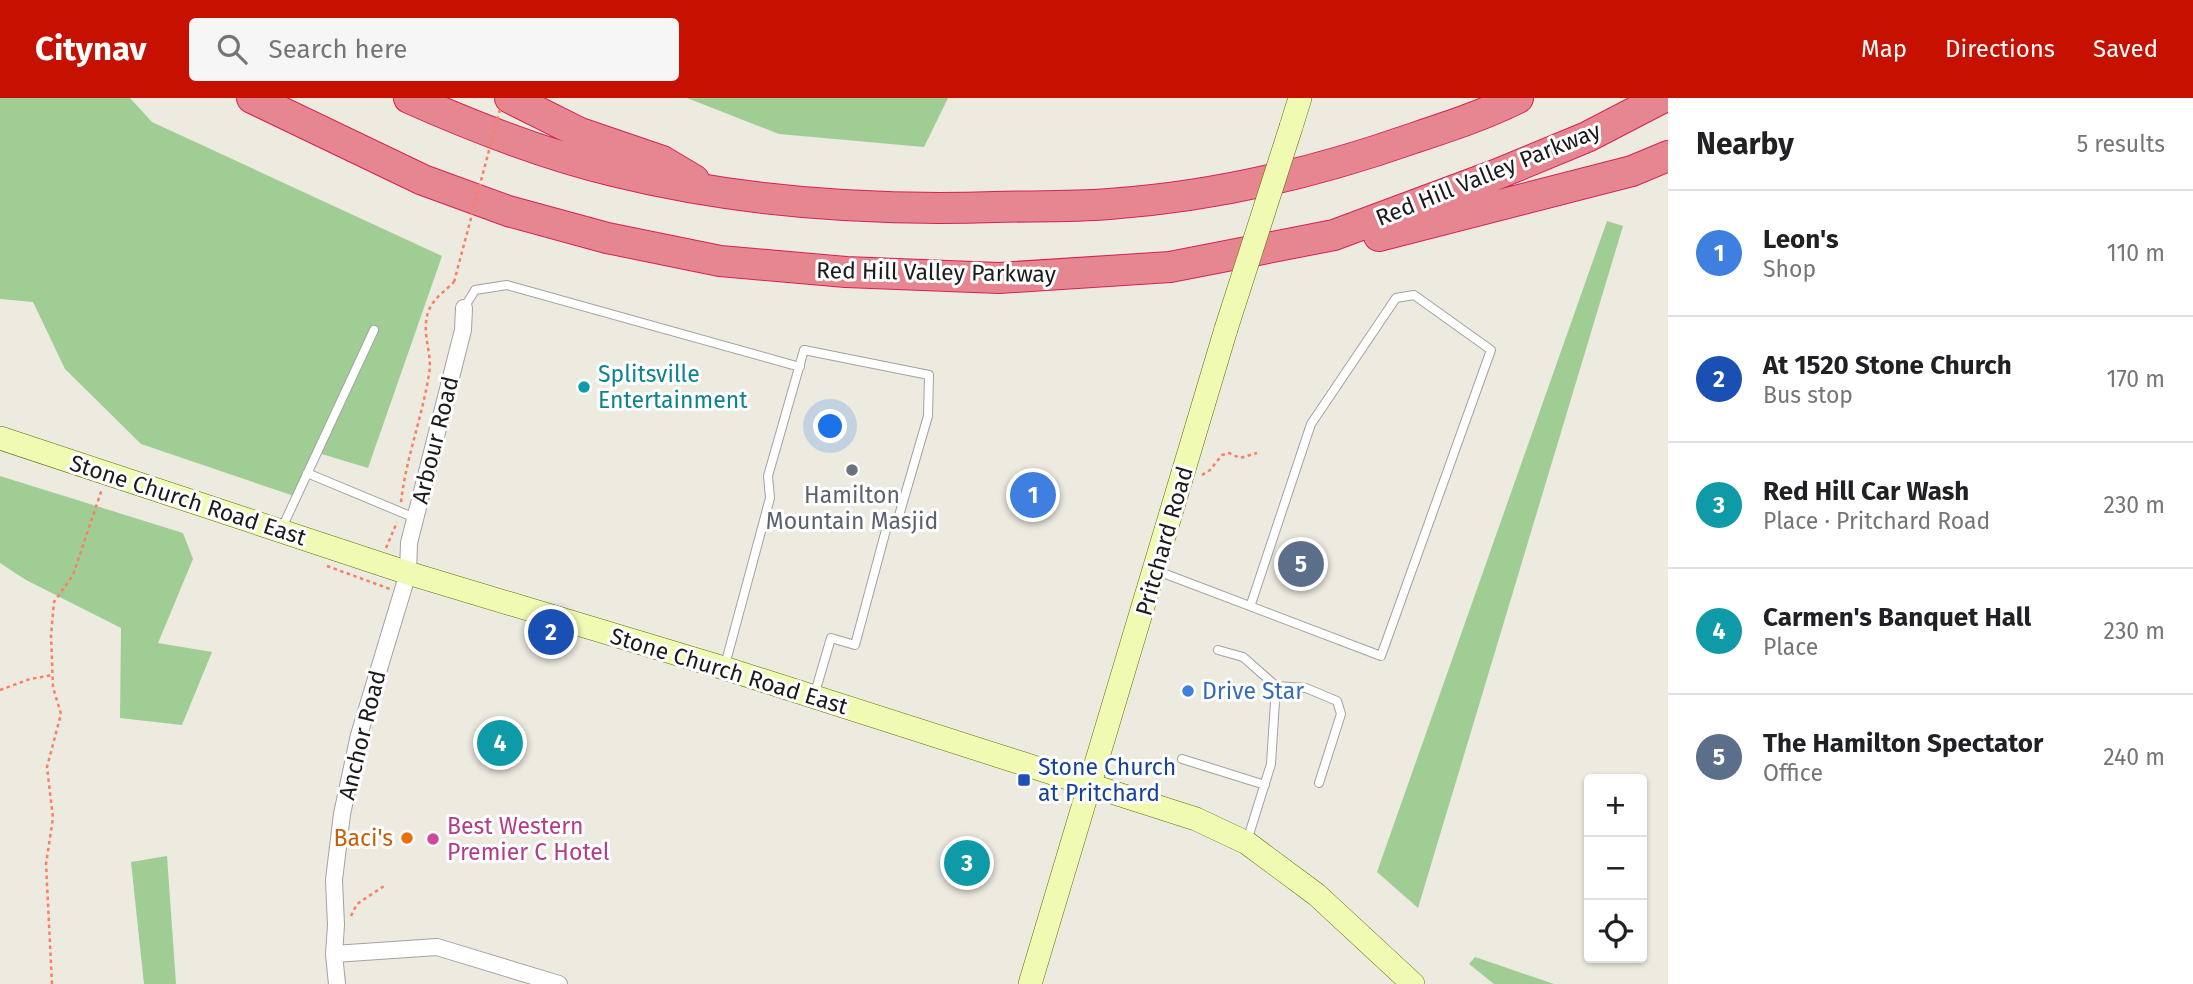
<!DOCTYPE html>
<meta charset="utf-8">
<style>
body{margin:0;font-family:"Fira Sans",sans-serif;background:#f6f6f6;color:#202124}
.controls{position:absolute;right:21px;bottom:21px;display:grid;overflow:hidden;border-radius:7px;box-shadow:0 2px 5px #0004}
.controls button{width:63px;height:63px;display:grid;place-items:center;padding:0;border:0;border-bottom:2px solid #e0e0e0;background:#fff;color:#202124;font:35px sans-serif}
.you{position:absolute;left:831px;top:329px;width:24px;height:24px;margin:-18px;border:5px solid #fff;border-radius:50%;background:#1a73e8;box-shadow:0 0 0 10px #1a73e833}
.badge{display:grid;place-items:center;width:46px;height:46px;border-radius:50%;background:#c61000;color:#fff;font-size:23px;font-weight:700}
.pin{position:absolute;translate:-50% -50%;border:4px solid #fff;box-shadow:0 2px 7px #0006}
.list{margin:0;padding:0;list-style:none}
h2{display:flex;justify-content:space-between;align-items:center;height:91px;margin:0;padding:0 28px;font-size:30px}
h2 small{font-size:23px;font-weight:400;color:#757577}
.list li{display:grid;grid-template-columns:46px 1fr auto;gap:21px;align-items:center;box-sizing:border-box;height:126px;padding:0 28px;border-top:2px solid #e0e0e0}
.list b{display:block;font-size:26px;white-space:nowrap}
.list p{margin:0;font-size:23px;white-space:nowrap;color:#757577}
.list em{font-size:23px;font-style:normal;color:#757577}
.icon{flex:none;width:38px;height:38px;fill:none;stroke:currentColor;stroke-width:2;stroke-linecap:round;stroke-linejoin:round}
.map{position:relative;flex:none;width:1668px;height:886px;overflow:hidden}
header{display:flex;align-items:center;gap:42px;box-sizing:border-box;height:98px;padding:0 35px;background:#c61000;color:#fff}
header strong{font-size:33px}
nav{display:flex;gap:38px;margin-inline-start:auto;font-size:24px}
.search{width:490px;height:63px;background:#f6f6f6;display:flex;align-items:center;gap:18px;box-sizing:border-box;padding:0 24px;border-radius:7px;color:#757577;font-size:26px}
main{display:flex}
aside{flex:1;background:#fff}
.map>svg:first-child{display:block}
.forest{fill:#a0cd94}
.lines{fill:none;stroke-linecap:round;stroke-linejoin:round}
.lane-casing{stroke:#a2a2a2;stroke-width:10}
.street-casing{stroke:#a2a2a2;stroke-width:18}
.secondary-casing{stroke:#5c7004;stroke-width:24}
.highway-casing{stroke:#d62251;stroke-width:32}
.path{stroke:#fb7f63;stroke-width:2.5;stroke-dasharray:3.5 3.5;stroke-linecap:butt}
.lane{stroke:#fff;stroke-width:8}
.street{stroke:#fff;stroke-width:16}
.secondary{stroke:#f0fab2;stroke-width:23}
.highway{stroke:#e68690;stroke-width:30}
.secondary-bridge-casing{stroke:#5c7004;stroke-width:24;stroke-linecap:butt}
.path-bridge{stroke:#fb7f63;stroke-width:2.5;stroke-dasharray:3.5 3.5;stroke-linecap:butt}
.secondary-bridge{stroke:#f0fab2;stroke-width:23}
.culture-dot{fill:#0f9aa8;stroke:#fff;stroke-width:2.5}
.worship-dot{fill:#6b7280;stroke:#fff;stroke-width:2.5}
.shop-dot{fill:#3f7fe0;stroke:#fff;stroke-width:2.5}
.transit-dot{fill:#1a4fb4;stroke:#fff;stroke-width:2.5}
.food-dot{fill:#e8710a;stroke:#fff;stroke-width:2.5}
.hotel-dot{fill:#d1479c;stroke:#fff;stroke-width:2.5}
.labels{text-anchor:middle;stroke-width:6;stroke-linejoin:round;paint-order:stroke}
.street-label{font-size:23px;fill:#1b1b1b;stroke:#fff}
.culture-label{font-size:23px;fill:#0d838f;stroke:#fff;text-anchor:start}
.worship-label{font-size:23px;fill:#5b616d;stroke:#fff}
.shop-label{font-size:23px;fill:#366cbe;stroke:#fff;text-anchor:start}
.transit-label{font-size:23px;fill:#164399;stroke:#fff;text-anchor:start}
.hotel-label{font-size:23px;fill:#b23c85;stroke:#fff;text-anchor:start}
.food-label{font-size:23px;fill:#c56008;stroke:#fff;text-anchor:end}
</style>
<header>
<strong>Citynav</strong>
<div class="search"><svg class="icon" aria-label="search" viewBox="0 0 24 24"><circle cx="10" cy="10" r="6"/><path d="M15 15l6 6"/></svg>Search here</div>
<nav><a>Map</a><a>Directions</a><a>Saved</a></nav>
</header>
<main>
<div class="map">
<svg width="1668" height="886" viewBox="0 0 1668 886">
<rect width="100%" height="100%" fill="#edeae0"/>
<path class="forest" d="M0,0H130L152,24L442,158L368,370L315,354L300,400L141,346L65,271L33,204L0,201Z
M687,0H948L924,49L779,36Z
M1607,123L1623,128L1418,810L1377,774Z
M0,378L183,435L193,461L158,545L212,554L182,627L120,620L121,530L26,482L0,465Z
M167,758L176,886H144L131,764Z
M1475,859L1554,886H1494L1469,866Z"/>
<g class="lines">
<g class="lane-casing">
<path id="lane" d="M464,210L475,192L507,187L800,269
M307,375L415,420
M281,432L374,232
M1155,472L1381,558L1491,252L1414,197L1396,200L1311,326L1251,506
M1218,552L1243,559L1276,588L1271,666L1247,743
M725,567L770,400L768,378L804,252L929,277L928,318L898,421L887,428L855,547L831,540L814,598
M1276,588L1306,590L1337,603L1341,616L1319,685
M1182,661L1265,687"/>
</g>
<g class="street-casing">
<path id="street" d="M334,856L437,849L559,886
M337,886L334,856L336,827L334,782L342,716L359,637L408,475L409,445L463,232L464,210"/>
</g>
<g class="secondary-casing">
<path id="secondary" d="M1291,29L1300,0
M0,340L408,475L724,570L1196,721L1247,745L1317,797L1413,886
M1030,886L1226,231"/>
</g>
<g class="highway-casing">
<path id="highway" d="M252,0L423,82L508,113L607,140L720,163L846,174L999,180L1170,169L1334,137L1495,77L1587,39L1662,0
M409,0C474,29 543,56 613,73C738,104 867,113 995,109C1033,108 1071,109 1109,106C1212,99 1314,75 1411,41C1447,29 1484,17 1518,0
M510,0L580,35L662,63L694,82
M1379,138L1632,73L1668,58"/>
</g>
<path class="path" d="M1202,377L1210,372L1222,357L1229,355L1240,360L1257,355
M401,404C406,360 422,320 429,276C433,254 420,234 429,212C433,201 446,192 454,184
M386,450L397,424
M327,468L390,491
M0,592L30,581L53,577
M351,818L357,806L384,788
M52,886L46,766L53,720L47,669L61,616L53,589L51,537L54,504L73,477L102,391"/>
<use href="#lane" class="lane"/>
<use href="#street" class="street"/>
<use href="#secondary" class="secondary"/>
<use href="#highway" class="highway"/>
<g class="secondary-bridge-casing">
<path id="secondary-bridge" d="M1226,231L1291,29"/>
</g>
<path class="path-bridge" d="M454,184L503,0"/>
<use href="#secondary-bridge" class="secondary-bridge"/>
</g>
<circle class="culture-dot" cx="584" cy="289" r="7"/>
<circle class="worship-dot" cx="852" cy="372" r="7"/>
<circle class="shop-dot" cx="1188" cy="593" r="7"/>
<rect class="transit-dot" x="1017" y="675" width="14" height="14" rx="3.5"/>
<circle class="food-dot" cx="407" cy="740" r="7"/>
<circle class="hotel-dot" cx="433" cy="741" r="7"/>
<g class="labels">
<g class="street-label">
<text transform="translate(1488 76) rotate(-22)" y="8">Red Hill Valley Parkway</text>
<text transform="translate(936 174) rotate(1)" y="8">Red Hill Valley Parkway</text>
<text transform="translate(435 342) rotate(-76)" y="8">Arbour Road</text>
<text transform="translate(188 402) rotate(18)" y="8">Stone Church Road East</text>
<text transform="translate(1164 443) rotate(-74)" y="8">Pritchard Road</text>
<text transform="translate(729 573) rotate(17)" y="8">Stone Church Road East</text>
<text transform="translate(362 637) rotate(-76)" y="8">Anchor Road</text>
</g>
<g class="culture-label">
<text x="598" y="284">Splitsville<tspan x="598" dy="26">Entertainment</tspan></text>
</g>
<g class="worship-label">
<text x="852" y="405">Hamilton<tspan x="852" dy="26">Mountain Masjid</tspan></text>
</g>
<g class="shop-label">
<text x="1202" y="601">Drive Star</text>
</g>
<g class="transit-label">
<text x="1038" y="677">Stone Church<tspan x="1038" dy="26">at Pritchard</tspan></text>
</g>
<g class="hotel-label">
<text x="447" y="736">Best Western<tspan x="447" dy="26">Premier C Hotel</tspan></text>
</g>
<g class="food-label">
<text x="393" y="748">Baci's</text>
</g>
</g>
</svg>
<div class="controls">
<button>+</button>
<button>−</button>
<button><svg class="icon" aria-label="locate" viewBox="0 0 24 24"><circle cx="12" cy="12" r="6"/><path d="M12 2v4M12 18v4M2 12h4M18 12h4"/></svg></button>
</div>
<div class="you"></div>
<div class="pin badge" style="left:1033px;top:397px;background:#3f7fe0">1</div>
<div class="pin badge" style="left:551px;top:534px;background:#1a4fb4">2</div>
<div class="pin badge" style="left:967px;top:765px;background:#0f9aa8">3</div>
<div class="pin badge" style="left:500px;top:645px;background:#0f9aa8">4</div>
<div class="pin badge" style="left:1301px;top:466px;background:#5c6f8a">5</div>
</div>
<aside>
<h2>Nearby<small>5 results</small></h2>
<ul class="list">
<li><span class="badge" style="background:#3f7fe0">1</span><div><b>Leon's</b><p>Shop</p></div><em>110 m</em></li>
<li><span class="badge" style="background:#1a4fb4">2</span><div><b>At 1520 Stone Church</b><p>Bus stop</p></div><em>170 m</em></li>
<li><span class="badge" style="background:#0f9aa8">3</span><div><b>Red Hill Car Wash</b><p>Place · Pritchard Road</p></div><em>230 m</em></li>
<li><span class="badge" style="background:#0f9aa8">4</span><div><b>Carmen's Banquet Hall</b><p>Place</p></div><em>230 m</em></li>
<li><span class="badge" style="background:#5c6f8a">5</span><div><b>The Hamilton Spectator</b><p>Office</p></div><em>240 m</em></li>
</ul>
</aside>
</main>
